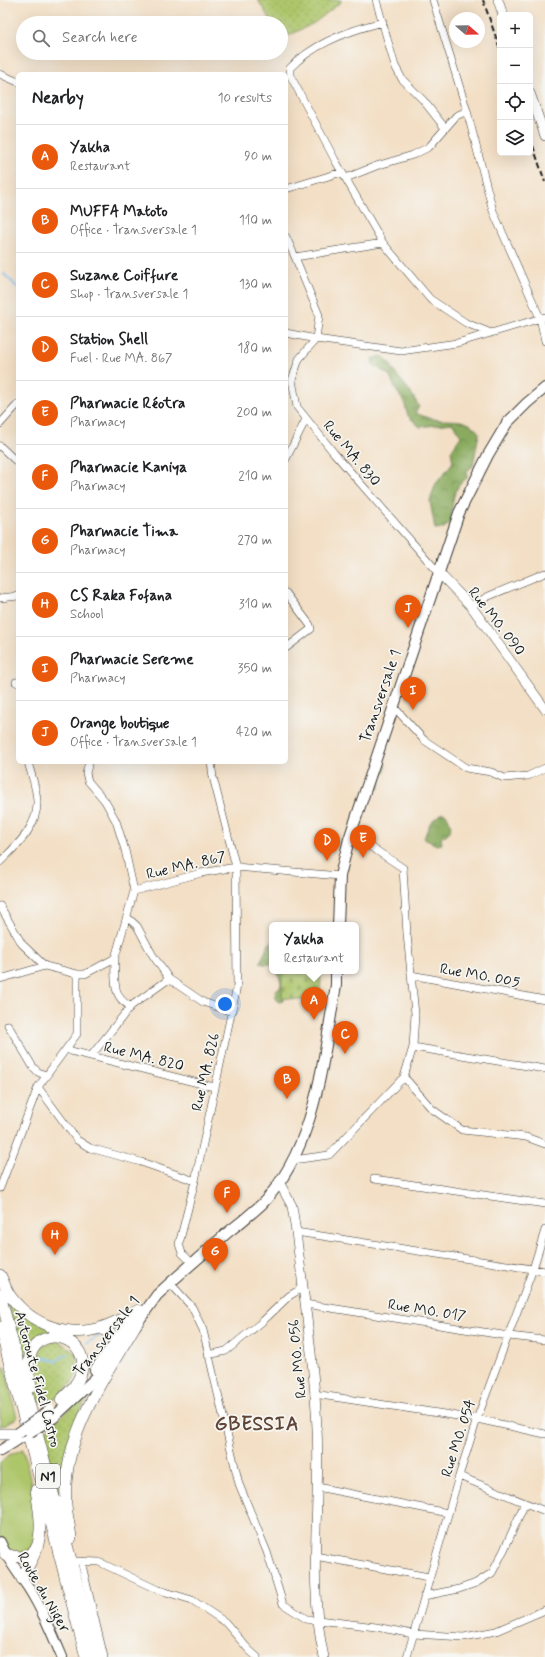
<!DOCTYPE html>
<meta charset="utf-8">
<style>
body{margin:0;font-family:Mynerve,sans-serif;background:#f2f2f2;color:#202124}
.controls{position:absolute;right:12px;top:12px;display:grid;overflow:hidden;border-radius:6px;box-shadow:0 4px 16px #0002}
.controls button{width:36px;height:36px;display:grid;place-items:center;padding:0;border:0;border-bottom:1px solid #e0e0e0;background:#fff;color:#202124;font:20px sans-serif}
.compass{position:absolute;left:449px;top:12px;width:36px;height:36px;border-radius:50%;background:#fff;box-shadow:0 4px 16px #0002;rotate:110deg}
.you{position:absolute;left:225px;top:1004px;width:14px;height:14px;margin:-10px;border:3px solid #fff;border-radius:50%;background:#1a73e8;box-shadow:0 0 0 6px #1a73e833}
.badge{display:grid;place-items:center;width:26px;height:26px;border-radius:50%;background:#ea580c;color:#fff;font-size:13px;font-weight:700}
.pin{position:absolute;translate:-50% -33px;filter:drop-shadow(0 1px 2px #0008)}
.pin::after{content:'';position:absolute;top:21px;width:14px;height:12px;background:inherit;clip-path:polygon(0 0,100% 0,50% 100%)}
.popup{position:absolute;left:269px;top:922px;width:90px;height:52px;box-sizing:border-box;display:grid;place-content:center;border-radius:6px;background:#fff;filter:drop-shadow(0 1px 3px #0005);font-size:13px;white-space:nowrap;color:#757577}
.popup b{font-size:15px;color:#202124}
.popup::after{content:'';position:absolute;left:50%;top:100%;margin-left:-8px;border:8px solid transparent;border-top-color:#fff}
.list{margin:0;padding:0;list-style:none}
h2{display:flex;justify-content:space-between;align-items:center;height:52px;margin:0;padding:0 16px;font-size:17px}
h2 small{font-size:13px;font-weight:400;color:#757577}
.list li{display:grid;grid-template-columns:26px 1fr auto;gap:12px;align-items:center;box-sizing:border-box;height:64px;padding:0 16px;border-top:1px solid #e0e0e0}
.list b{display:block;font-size:15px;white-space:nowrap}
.list p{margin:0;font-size:13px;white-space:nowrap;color:#757577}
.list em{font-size:13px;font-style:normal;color:#757577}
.icon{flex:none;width:22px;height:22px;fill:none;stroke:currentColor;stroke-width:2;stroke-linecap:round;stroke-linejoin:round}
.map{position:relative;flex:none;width:545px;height:1657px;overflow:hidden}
.search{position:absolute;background:#fff;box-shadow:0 4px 16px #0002;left:16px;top:16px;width:272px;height:44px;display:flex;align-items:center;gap:10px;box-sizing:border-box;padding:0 14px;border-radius:22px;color:#757577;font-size:15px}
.panel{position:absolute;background:#fff;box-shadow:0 4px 16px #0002;left:16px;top:72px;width:272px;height:692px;border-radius:6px}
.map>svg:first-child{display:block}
.grass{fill:url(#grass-dots);stroke:#657144}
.forest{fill:url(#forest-crowns);stroke:#53643e}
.cemetery{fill:url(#cemetery-stones);stroke:#657144}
.garden{fill:#aec66b;stroke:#657144}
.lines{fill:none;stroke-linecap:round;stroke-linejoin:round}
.stream{stroke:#76bdee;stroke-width:2}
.minor-casing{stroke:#3c3935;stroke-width:8}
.tertiary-casing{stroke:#3c3935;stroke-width:10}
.secondary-casing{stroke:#3c3935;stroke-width:12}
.primary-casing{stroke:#3c3935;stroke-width:12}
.trunk-casing{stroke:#3c3935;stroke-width:12}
.minor{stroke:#fff;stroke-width:7}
.tertiary{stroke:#fff;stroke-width:9}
.secondary{stroke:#fff;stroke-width:10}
.primary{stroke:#fff;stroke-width:11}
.trunk{stroke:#fff;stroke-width:11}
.rail{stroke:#1c1c1c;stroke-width:2;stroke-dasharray:6 3;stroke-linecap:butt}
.secondary-bridge-casing{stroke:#3c3935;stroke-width:12;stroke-linecap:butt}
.secondary-bridge{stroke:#fff;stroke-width:10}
.labels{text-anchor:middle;stroke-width:3.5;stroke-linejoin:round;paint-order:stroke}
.shield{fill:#f6f6f2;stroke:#5d5d5c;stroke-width:1}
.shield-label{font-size:14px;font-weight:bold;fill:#1c1c1c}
.street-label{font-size:15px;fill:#1c1c1c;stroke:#f6f6f2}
.district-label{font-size:19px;font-weight:bold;letter-spacing:1px;fill:#614638;stroke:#f6f6f2}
</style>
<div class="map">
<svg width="545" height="1657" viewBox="0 0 545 1657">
<defs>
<pattern id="grass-dots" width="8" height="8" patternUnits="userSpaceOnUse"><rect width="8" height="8" fill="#aec66b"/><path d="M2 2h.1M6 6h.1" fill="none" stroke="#95aa5c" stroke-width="1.8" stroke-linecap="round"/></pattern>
<pattern id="forest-crowns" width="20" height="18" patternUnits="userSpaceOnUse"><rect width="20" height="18" fill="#8aab5f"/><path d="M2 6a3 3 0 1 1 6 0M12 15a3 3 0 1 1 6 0" fill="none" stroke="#708a4e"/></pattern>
<pattern id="cemetery-stones" width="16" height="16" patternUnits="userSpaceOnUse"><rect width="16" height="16" fill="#aec66b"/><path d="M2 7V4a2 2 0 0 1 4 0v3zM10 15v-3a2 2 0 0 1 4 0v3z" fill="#95aa5c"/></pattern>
</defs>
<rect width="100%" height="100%" fill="#f6f6f2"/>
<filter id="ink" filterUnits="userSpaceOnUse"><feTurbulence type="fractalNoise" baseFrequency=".025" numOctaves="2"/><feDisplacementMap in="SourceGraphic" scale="8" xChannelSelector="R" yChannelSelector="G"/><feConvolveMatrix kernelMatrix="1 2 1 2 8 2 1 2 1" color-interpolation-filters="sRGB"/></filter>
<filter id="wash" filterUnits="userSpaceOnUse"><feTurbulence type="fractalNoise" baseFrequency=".012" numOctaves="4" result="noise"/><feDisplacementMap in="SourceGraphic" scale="16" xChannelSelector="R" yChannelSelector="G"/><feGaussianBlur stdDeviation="0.9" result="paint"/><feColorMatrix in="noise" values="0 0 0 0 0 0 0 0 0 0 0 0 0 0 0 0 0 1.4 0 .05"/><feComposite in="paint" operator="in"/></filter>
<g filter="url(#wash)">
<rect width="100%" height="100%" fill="#f3dfc5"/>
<path class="grass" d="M258,0H341V2L314,23L282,39L281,23H272Z
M7,1300L55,1333L23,1366Z
M57,1340L76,1353L78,1372L71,1384L59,1396L46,1402L37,1401L32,1365L36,1348Z
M92,1389C70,1428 61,1458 60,1502L43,1433Z"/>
<path class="forest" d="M381,356C392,361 391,369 399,378C408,388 413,395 419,407L415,413C423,416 431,419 440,420C457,421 468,418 479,433L473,466L467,471V478C451,489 453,503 451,522L444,528L435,529L430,501L435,485L453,462L451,451L461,436L452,423L420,427L408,416L404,402L396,390L389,375L373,365L372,359Z
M382,762L386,765L385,771L381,778L380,786L375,790L371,789L378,770V767Z
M442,813L446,814C452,825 454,831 441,838L442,844L437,845L424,839L427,830H429C427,821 437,818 442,813Z
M272,942V964H263L260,962L269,944Z
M277,971H288L285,996L283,1001L279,1002L276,1000L275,990L280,988L281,983Z"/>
<path class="cemetery" d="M282,971H321L320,1001L282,998Z"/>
<path class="garden" d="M5,1367L17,1418L0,1427V1368Z
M23,1449L34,1496L37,1518L34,1547L20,1554L6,1549L0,1535V1463L7,1456Z"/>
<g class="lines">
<path class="stream" d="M4,274L18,288
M87,1343L99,1336
M37,1356L56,1361L68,1354"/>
</g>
</g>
<g filter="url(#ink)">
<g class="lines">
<g class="minor-casing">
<path id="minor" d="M376,0L395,66L402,79L423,100L445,128
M433,0L467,111L493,211L540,318L545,341
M383,22C350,30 314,43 290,68V75L335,160L383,243L430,299L466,323L491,333
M0,74L18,82
M346,178L376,166L413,155L429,147L456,116L467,111
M286,189L342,172
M286,237L295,257
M383,243L295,257L319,315L316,339L299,359L292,380L297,407L334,453L438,572
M286,333L316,339L401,351L457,343L545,317
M0,424L18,404
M0,446L18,463
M286,459L306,419
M286,593L310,625L311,629L286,648
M0,598L18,596
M471,606L489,596L545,573
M16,682L18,683
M393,706L424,740L466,768L491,772L504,778L528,776L545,768
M0,862C16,846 38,827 37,802C37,789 31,774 28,762
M134,891L201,873L236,867L340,876
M0,906L22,944L45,966
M128,918L137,926L152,954L169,979L203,1002L232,1012
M115,958C115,975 111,999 131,1006
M411,975L545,1000
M0,979L45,966L77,974H85L115,958L134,891L125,850L116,821L105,801L88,781L86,773L89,762
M8,1025L33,1067L38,1072L47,1076
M413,1047L545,1069
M67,1049L71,1051L214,1087
M91,1056L131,1006L169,979
M404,1077L432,1109L462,1130L526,1137L545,1144
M38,1087L77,1140L90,1148L141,1162L195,1181
M293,1160L329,1155L404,1077L413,1047L415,1014L407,934L403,868L368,845L349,839
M374,1179L545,1204
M0,1188L38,1087L77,1034V974
M296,1232L545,1271
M192,1263L182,1253L179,1244L195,1181L237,986L236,867L213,777L211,762
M170,1283L192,1307L203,1330L239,1484L267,1552L283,1604L308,1620H318L376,1627L413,1634L464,1637L496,1631L545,1610
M305,1304L509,1336L545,1340
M208,1355L226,1351L263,1321L289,1296L299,1290L302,1284
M314,1394L477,1419L545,1434
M459,1476L545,1511
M317,1487L448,1513
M315,1556L429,1577
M75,1561L99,1562L156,1589L192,1600L225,1622L249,1650L257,1657
M81,1561L104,1657
M424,1596L459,1589L476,1583L492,1573L504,1550L525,1503
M407,1657L459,1476L477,1419L533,1269L545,1230"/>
</g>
<g class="tertiary-casing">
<path id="tertiary" d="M498,0L503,15
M530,93L545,136
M438,572L471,606L545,709
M279,1182L292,1206L296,1232C304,1297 314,1362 317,1428C321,1504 307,1582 324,1657"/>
</g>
<g class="secondary-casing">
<path id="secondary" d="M338,925L340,876L349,839L459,513L488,455L507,423L527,403L545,388
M135,1326L157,1295L170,1283C189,1266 208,1250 227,1233C239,1224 251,1214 262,1204C316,1149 323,1058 336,985V971
M95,1370L137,1312
M53,1418L99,1375L108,1364
M0,1451L22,1437
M0,1542C7,1559 18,1572 28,1587C42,1609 52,1633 62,1657"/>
</g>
<g class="primary-casing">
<path id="primary" d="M0,1434H15"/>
</g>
<g class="trunk-casing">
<path id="trunk" d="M0,1275C4,1282 6,1291 11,1297C32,1325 69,1339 103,1327C115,1323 127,1316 139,1310
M0,1295L97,1657
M0,1327L86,1657
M102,1328L113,1336L119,1349
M31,1387C29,1377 27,1366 30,1356C40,1321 92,1339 81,1373C78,1384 69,1392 61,1400
M71,1538C70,1527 67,1516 66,1505C61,1434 106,1377 139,1319
M5,1554C17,1558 28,1559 36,1548
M22,1579C26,1568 34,1558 37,1547C43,1529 39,1509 36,1490"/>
</g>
<use href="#minor" class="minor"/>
<use href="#tertiary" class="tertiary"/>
<use href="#secondary" class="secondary"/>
<use href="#primary" class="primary"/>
<use href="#trunk" class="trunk"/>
<path class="rail" d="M483,0L500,49
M530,137L545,182"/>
<g class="secondary-bridge-casing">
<path id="secondary-bridge" d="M30,1432L53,1418
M18,1433L50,1410"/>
</g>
<use href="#secondary-bridge" class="secondary-bridge"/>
</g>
</g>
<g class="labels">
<rect class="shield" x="36" y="1464" width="24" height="24" rx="3"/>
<g class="shield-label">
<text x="48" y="1481">N1</text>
</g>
<g class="street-label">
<text transform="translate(352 453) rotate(50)" y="5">Rue MA. 830</text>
<text transform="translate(497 621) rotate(52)" y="5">Rue MO. 090</text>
<text transform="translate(380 696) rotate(-71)" y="5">Transversale 1</text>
<text transform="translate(186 865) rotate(-13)" y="5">Rue MA. 867</text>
<text transform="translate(480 975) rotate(10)" y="5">Rue MO. 005</text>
<text transform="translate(144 1056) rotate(14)" y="5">Rue MA. 820</text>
<text transform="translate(205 1072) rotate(-77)" y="5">Rue MA. 826</text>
<text transform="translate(427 1310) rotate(9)" y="5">Rue MO. 017</text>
<text transform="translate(106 1336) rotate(-52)" y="5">Transversale 1</text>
<text transform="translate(297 1359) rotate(-96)" y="5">Rue MO. 056</text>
<text transform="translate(38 1379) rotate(75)" y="5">Autoroute Fidel Castro</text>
<text transform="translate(458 1438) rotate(-72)" y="5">Rue MO. 054</text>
<text transform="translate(44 1592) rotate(60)" y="5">Route du Niger</text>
</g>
<g class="district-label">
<text x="257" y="1430">GBESSIA</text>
</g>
</g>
</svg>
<div class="controls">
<button>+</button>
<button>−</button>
<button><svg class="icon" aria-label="locate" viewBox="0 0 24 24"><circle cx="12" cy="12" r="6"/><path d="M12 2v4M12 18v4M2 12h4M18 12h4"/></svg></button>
<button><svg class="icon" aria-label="layers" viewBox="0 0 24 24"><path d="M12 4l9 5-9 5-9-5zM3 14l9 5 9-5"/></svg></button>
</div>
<svg class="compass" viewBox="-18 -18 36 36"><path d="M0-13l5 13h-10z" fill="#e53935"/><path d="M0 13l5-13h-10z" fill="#757577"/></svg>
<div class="you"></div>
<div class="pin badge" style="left:314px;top:1020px">A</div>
<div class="popup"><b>Yakha</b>Restaurant</div>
<div class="pin badge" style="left:287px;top:1099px">B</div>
<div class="pin badge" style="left:345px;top:1054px">C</div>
<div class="pin badge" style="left:327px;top:861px">D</div>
<div class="pin badge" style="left:363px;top:858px">E</div>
<div class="pin badge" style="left:227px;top:1213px">F</div>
<div class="pin badge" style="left:215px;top:1271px">G</div>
<div class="pin badge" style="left:55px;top:1255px">H</div>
<div class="pin badge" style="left:413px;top:710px">I</div>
<div class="pin badge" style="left:408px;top:628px">J</div>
<div class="search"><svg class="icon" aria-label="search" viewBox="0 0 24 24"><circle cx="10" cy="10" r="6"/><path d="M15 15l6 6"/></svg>Search here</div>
<section class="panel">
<h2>Nearby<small>10 results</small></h2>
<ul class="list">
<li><span class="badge">A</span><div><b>Yakha</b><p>Restaurant</p></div><em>90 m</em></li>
<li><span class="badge">B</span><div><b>MUFFA Matoto</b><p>Office · Transversale 1</p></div><em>110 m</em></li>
<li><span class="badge">C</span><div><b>Suzane Coiffure</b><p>Shop · Transversale 1</p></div><em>130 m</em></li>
<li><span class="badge">D</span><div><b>Station Shell</b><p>Fuel · Rue MA. 867</p></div><em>180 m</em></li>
<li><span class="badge">E</span><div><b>Pharmacie Réotra</b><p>Pharmacy</p></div><em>200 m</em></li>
<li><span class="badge">F</span><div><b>Pharmacie Kaniya</b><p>Pharmacy</p></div><em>210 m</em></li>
<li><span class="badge">G</span><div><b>Pharmacie Tima</b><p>Pharmacy</p></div><em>270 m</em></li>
<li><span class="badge">H</span><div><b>CS Raka Fofana</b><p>School</p></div><em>310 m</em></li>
<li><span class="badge">I</span><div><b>Pharmacie Sereme</b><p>Pharmacy</p></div><em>350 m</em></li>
<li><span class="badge">J</span><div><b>Orange boutique</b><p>Office · Transversale 1</p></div><em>420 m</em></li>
</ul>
</section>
</div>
